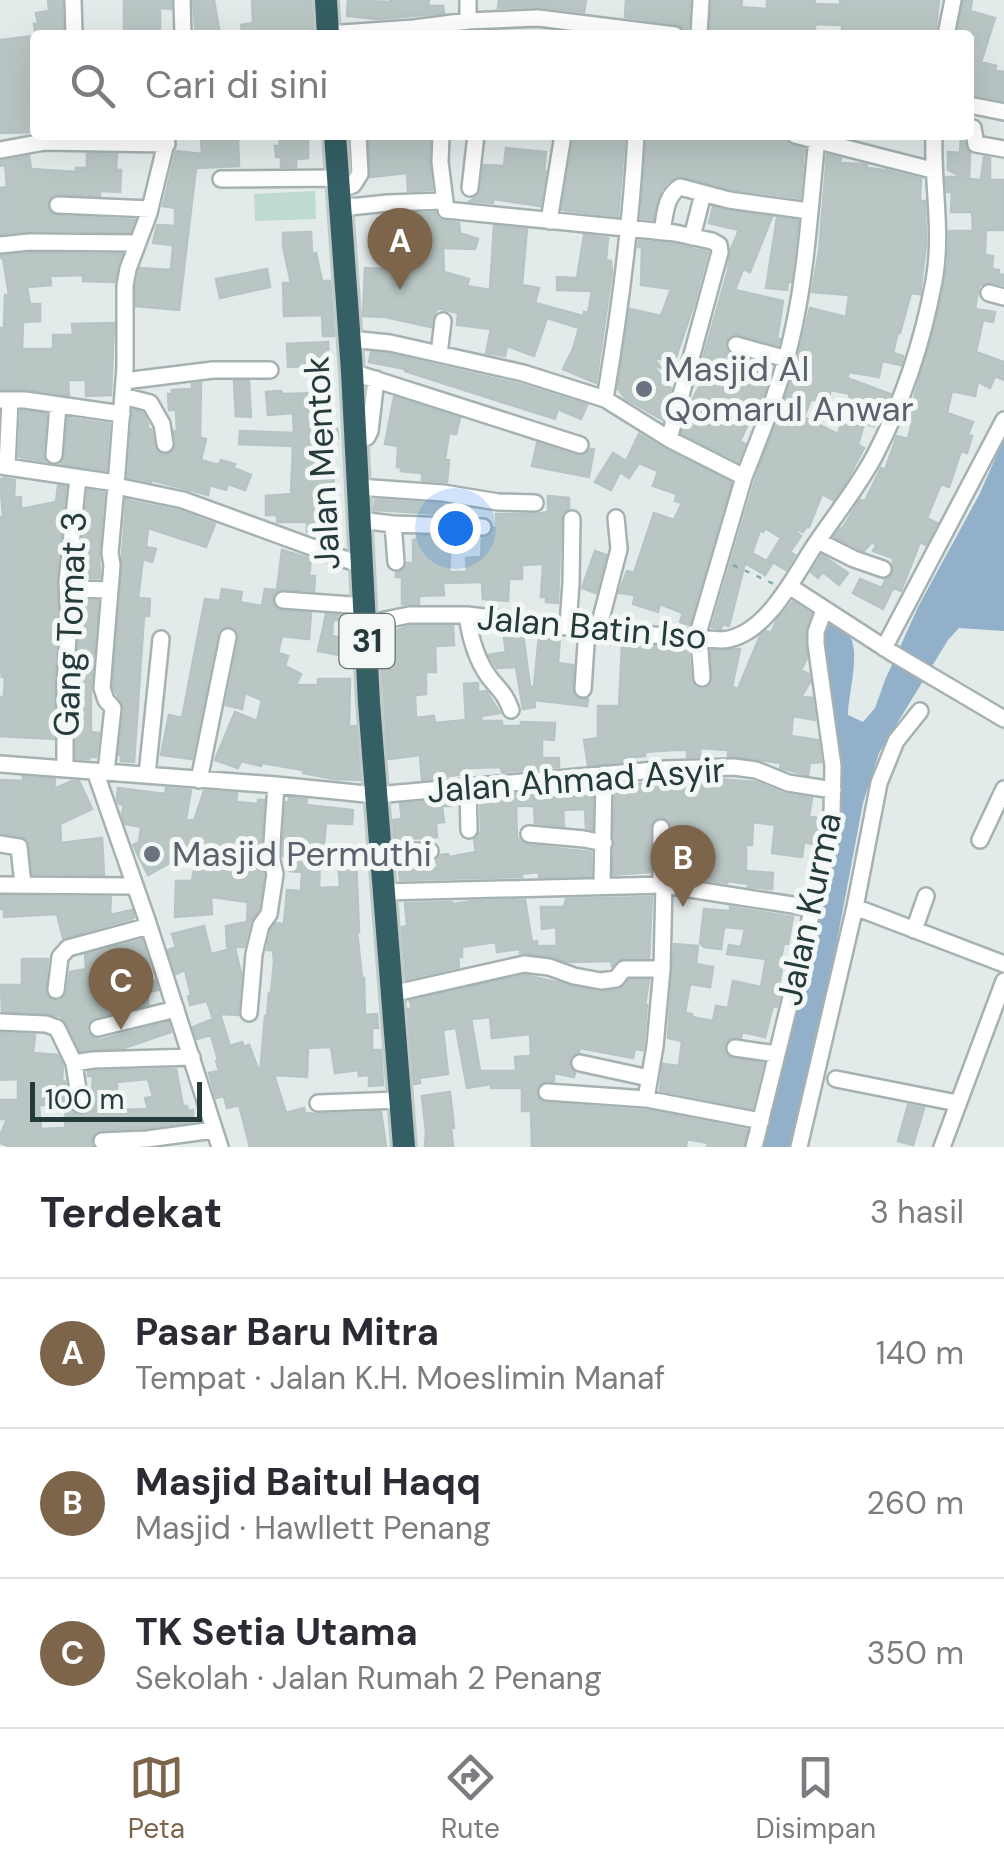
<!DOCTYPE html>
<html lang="id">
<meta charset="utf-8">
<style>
body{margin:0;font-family:"DM Sans",sans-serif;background:#f2f2f3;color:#2b2b33}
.scale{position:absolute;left:30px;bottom:25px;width:172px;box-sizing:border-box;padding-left:10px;border:5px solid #253a3b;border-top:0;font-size:28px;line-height:35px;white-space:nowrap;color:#253a3b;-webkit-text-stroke:8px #f3f8f7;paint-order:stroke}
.you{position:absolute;left:455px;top:528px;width:35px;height:35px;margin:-25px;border:8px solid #fff;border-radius:50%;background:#1a73e8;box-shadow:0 0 0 15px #1a73e833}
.badge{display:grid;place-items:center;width:65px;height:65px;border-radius:50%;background:#7d654c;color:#fff;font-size:32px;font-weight:700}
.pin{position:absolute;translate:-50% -82px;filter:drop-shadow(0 2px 5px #0008)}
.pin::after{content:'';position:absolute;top:52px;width:35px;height:30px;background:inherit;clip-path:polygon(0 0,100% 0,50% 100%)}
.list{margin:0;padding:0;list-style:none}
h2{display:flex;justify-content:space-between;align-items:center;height:130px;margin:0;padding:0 40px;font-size:42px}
h2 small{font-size:32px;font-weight:400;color:#7c7c81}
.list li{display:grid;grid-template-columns:65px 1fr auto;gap:30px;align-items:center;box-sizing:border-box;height:150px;padding:0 40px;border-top:2px solid #e1e1e2}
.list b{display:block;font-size:38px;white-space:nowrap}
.list p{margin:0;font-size:32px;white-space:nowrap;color:#7c7c81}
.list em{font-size:32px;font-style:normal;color:#7c7c81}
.icon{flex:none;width:55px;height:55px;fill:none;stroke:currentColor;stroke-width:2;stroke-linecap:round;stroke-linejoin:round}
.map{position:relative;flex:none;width:1004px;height:1147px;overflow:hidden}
.search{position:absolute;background:#fff;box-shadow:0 10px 40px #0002;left:30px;right:30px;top:30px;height:110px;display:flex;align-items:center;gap:25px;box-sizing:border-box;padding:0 35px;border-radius:10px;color:#7c7c81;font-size:38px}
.sheet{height:580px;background:#fff}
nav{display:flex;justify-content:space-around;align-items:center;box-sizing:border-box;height:140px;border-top:2px solid #e1e1e2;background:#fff;font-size:28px;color:#7c7c81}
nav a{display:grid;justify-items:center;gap:5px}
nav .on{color:#7d654c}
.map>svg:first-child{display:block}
.green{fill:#bfdace}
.water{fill:#92b0ca}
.building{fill:#b9c6c4;stroke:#b6c4c3;stroke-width:2.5;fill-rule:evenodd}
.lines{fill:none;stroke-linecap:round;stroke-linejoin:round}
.minor-casing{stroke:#a6b2b2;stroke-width:20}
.highway-casing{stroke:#c2c8c8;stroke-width:28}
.path{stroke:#87abab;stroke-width:2.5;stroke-dasharray:5 8;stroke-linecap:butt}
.minor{stroke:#fff;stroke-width:15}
.highway{stroke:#345f64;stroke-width:22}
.worship-dot{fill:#6b7280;stroke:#f3f8f7;stroke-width:4}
.labels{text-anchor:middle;stroke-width:10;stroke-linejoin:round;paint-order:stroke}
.shield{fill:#f3f8f7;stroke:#637373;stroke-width:2.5}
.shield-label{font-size:32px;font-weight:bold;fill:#253a3b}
.worship-label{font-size:35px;fill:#5b616d;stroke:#f3f8f7;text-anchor:start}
.street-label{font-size:35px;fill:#253a3b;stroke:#f3f8f7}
</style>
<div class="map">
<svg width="1004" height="1147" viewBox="0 0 1004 1147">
<rect width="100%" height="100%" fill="#e3ebea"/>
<path class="green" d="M315,191L316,219L255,221L254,194Z"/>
<path class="water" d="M1004,439V631L959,628L948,640L879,753L863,803L815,1057L794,1147H760L835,817L821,639L826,621C833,624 843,627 848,633C862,651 848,693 848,715L863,722L875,708L885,680L918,607L979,495Z"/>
<path class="building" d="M48,0H62L63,33L36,35L34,24H38L36,13L49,11Z
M124,0H171V9L160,8V29H124Z
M193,0H214L220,35H196Z
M252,0H311L313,33L243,35L241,25L253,23Z
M348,0L390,2L391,0H429L428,6H443L444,13L377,19L347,16Z
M499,0H586L584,12L539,7L498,8Z
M626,0H690L688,31L676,24L625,17Z
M712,0H742L741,7L767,9V0H815V4L840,5V0H939L935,35H842V25L815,24V35H740L741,31L713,29L712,35H710Z
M964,0H972L970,11L995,18L981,62L996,66L995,70L1004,72V101L969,94V58L977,35H957Z
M35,36V132L0,133V40Z
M279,135H308V158L296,159V167H281V157H276L275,146H280Z
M369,135H430L429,163L432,190L408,191L407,173L370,177Z
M574,135H625L618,216L562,210Z
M647,135H775L784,137L788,144L805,149L802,162H803L800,198L731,189L679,176L668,182L661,190L653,219L641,218Z
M961,135L970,153L969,179L981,180L984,157L990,158V180H1004V230H986L985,255L993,256L992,269L999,270L998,274L1004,275V285L991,282L979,285L975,309L995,312L993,322L983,320L976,352L1004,362V380L995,376L990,388L978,382L975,396L952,391L947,413L973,422L968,435L972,436L967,453L961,451L949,487L941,484L927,518L937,523L926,545L920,542L901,591L893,588L883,609L853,593L860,579L882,588L885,580L893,574V558L873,551L876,545L872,542L864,551L834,537L840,528L842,529L860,500L865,501L881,468L885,470L897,436L908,439L912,422L904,420L911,402H913L940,306L948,264L949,231H973L972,212H951L952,192H947L946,177H962L948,170V152L960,153Z
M238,139L239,166L196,168L179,310L136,306V286L140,268L171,270L173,245L153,243L157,225L175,226V208L163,206L176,151L202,154L201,140Z
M506,148L546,152L544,170L546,171L540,206L493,199V203L470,201L478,195L481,190L484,165L504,166Z
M87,154H117L116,170H121L120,192L100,191V196L54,195L47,204L49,211L58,216L135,220L130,232L29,231L0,234V188L7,187L5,165L0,166V161L29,156L31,169L76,172V168H87Z
M827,155L841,158L840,163L863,164L867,165V168L885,170L921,179L920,201H925L926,244L920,294L911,293L900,333L898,332L893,353L903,356L901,365L882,361L879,377L849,372L847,378L890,394L883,411L878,409L874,426L864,424L858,445L864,448L848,478L833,500L822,494L809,527L807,526L803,532L794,528L793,529L801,536L790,552L795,555L786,570L768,559L781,538L765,528L763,532L760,530L752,553L772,564L765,575L745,563L729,626L723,624L721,629L712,627L755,481L797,363L810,308L846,317L849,295L812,292L819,251ZM831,390L850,394L838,434L804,417L811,399L826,404Z
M713,207L772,217L750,272L743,269L735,290L783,301L777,339H780L778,345L738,334H732L726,341L725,349L729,354L765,365L761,384L766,386L757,413L754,412L740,441L745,444L738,461L682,433L690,404L700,385L696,383L729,267H728L731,249L739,230L709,223Z
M435,213L439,220L459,223L460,233L478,239L475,249L443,248L444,272L469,279L467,286L490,290L494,226L527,229L522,285L539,288L535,303L583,316L584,312L588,313L592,291L557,290V277L577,278L584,235L608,238L606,260L611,261L612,272L596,383L563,369L573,349L579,328L547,318L534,356L507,346L505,356L486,353L491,329L457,325L458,313L437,308L431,327L385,317L363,316L365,268L386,269L385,251H380L378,222L397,220V214Z
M777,218L798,221L791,282L788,281L787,290L766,288Z
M311,232L312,254L316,253L322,281H330L334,336H323L322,315L284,316L283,283H291L283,246V233Z
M639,241L673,244L708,252L693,307L674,363L653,357L661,368L652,364L671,389L663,420L625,398L618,389L630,309L661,316L671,289L641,285L642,247H638Z
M30,253L122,254L114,282L83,281V275L50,276L51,285L27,287L30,304H40V321L23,322L22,349H53V335H73L72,324L114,323L111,395L86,396V380H68L69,395L26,389H0V328H4L5,295H9L3,258H0V256Z
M267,269L270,287L220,298L216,279Z
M328,342L329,365L288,367L287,344Z
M371,352L388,354L519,384L587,405L581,419L558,409L555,419L405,371V369L369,362Z
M234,381H249L251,417L236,416Z
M201,383L200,438L206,439L201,460L219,465L221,460L235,464L234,468L251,475L245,490L228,484L226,490L210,485L208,495L151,480V482L128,477L133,410L143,413L148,423V428L151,429L156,450L160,454L168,455L175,449L174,431H177L176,410H169L168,394H172V390L192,389V384Z
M281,391L282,394L317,393L318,405H321V410H327L328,429H337L338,438H333L334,516H324V531L307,532V522H277V515H266V496L291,494L293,446L239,444L240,431L294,433L293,413L268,415L266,392Z
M394,397L460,418L456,434L449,433L445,459L449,460L447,482L422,480V473L401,471V467H397L398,446L385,444Z
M21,411L46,414L43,454L45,461L19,457Z
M68,418L109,424L106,470L61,464L65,456Z
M639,434L664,449L731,483L689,625L680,622L683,613L660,604L658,612L633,604L635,595L619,593L627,571L634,573L654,513L674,520L682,503L675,501L677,494L653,486L658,471L639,463L629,478L620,472L611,490L595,482L613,453L626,461Z
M537,443L578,456H583L591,449H594L589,477L532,466Z
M3,478L15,480L14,498L21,497V509L56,502L58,486L66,487L56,581L58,620L54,683V739L0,736V697H4L5,677H2L0,662V517H3L0,480Z
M88,490L104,493L99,552L100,578H79Z
M548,496L569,498V508L563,512L561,519L558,603L546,602V597H541L543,564L522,565V579H509L508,601L483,599L482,582L443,583L444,595L419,596V604H402V577H396V573L403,571L407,563H413V540L417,539V536L451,537L449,572H467L466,558L481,557L482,538L489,536L494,528H497L496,514H535L548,512Z
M126,500L180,511L215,524L206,547L148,528L146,547L156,549L152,562L143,559L138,598L150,599L149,616H144L134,762L121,761V755H119L124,708L113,687Z
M375,500L443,504L442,514L374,510Z
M282,550L311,559L309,576H315L314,591L283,589L273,595V604L278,610L311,613L309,639L282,636L278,653L288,656L285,666L301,674L296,685H318V679H350L349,726H356L360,780L333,779L303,773V770L262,763L261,766L241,761L238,768L215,760L235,712L257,721L262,700L245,693L242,709L226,705L239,638L236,629L229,626L220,629L217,635L192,759L161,755L169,715L182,718L205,599L220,601L222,589L242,592L240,602L262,606L265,589L277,590Z
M595,551L606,555L596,593L582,588Z
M822,555L848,573L839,585L823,572L818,578L811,572Z
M79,600L98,601L91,687V732L99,733L96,757H89V759H76Z
M793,602L811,614L805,631L807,658L801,670L809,674L810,682L801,697L812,698L815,720L793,716L791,736L818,740L821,762L810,763L808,775L780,768L781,763L728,756V750L700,748V757H687V750H673L645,752V756L622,758V762L588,765L584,740L598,738V706H619L622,644L688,649L691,680L696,688L702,689L707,688L712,682L711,650L740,649L732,687L738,689L760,636L766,631L771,633L777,620Z
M326,614L347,616V620H333L332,636L343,638L340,655L318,651Z
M410,626H453L454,645L435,646L436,672H426V694L415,695L416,718L434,716L435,723L466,720L464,684L478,683V692L486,691L500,713L481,716L482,721H502V726H521V722L555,723L554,740L542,739V758H559V767L502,772L501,767L469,768L470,773L422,780L420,755L388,759L381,648L394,647V631Z
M503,631L523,633L530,687H534L539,635L560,637L558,663L573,665V693L578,699H588L587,706L534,700L535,707L523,709L516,667L497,668L489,655L506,652Z
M23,777L55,779L54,789L72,781H79L92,809L60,824L61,843L102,838L104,875L33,874L28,841L22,836L0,833V780L23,781Z
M719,779L755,782L784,794L812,798L809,816L820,819L818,835L816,845L804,842L802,857L772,853L775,825L753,822L752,845H746V871L773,873L772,889L748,887L749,884L727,881V883L696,879V872L678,870V876L672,875V827L670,822L662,817L655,819L650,827V872L613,875L615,785Z
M593,787L592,829L586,828L585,809L563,810L564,826L535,823L534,806H516L517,837L522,843L528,845L591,852V876L539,877V872L521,874L522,877L400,880L399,869L438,868L436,860L440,855L448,854L449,857L476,852L474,840L481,831L480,797Z
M118,788L165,794L166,788L191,790L186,819L194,821L204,791L237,793L236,802L258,804V800H264L260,856L264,874L258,910L250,922L244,947H227L226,926L247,922L248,902L211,897L212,914L175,917L176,881H192L196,859L179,858L148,875L133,845L139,842L141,827L125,824L122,813L124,805L119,804L117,799Z
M289,798L307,799L306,805L353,810L352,824L326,823L324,845H359V857H356L359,932H357L362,978H364L365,1015L377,1014L378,1028H372V1050H381L383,1085L369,1086V1075L359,1076L358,1070L335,1073L331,1047L308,1048L307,1077L274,1075L286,1113L304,1108L305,1113L318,1114L381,1112L386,1146L250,1147L239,1105L227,1108L224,1096L216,1098L209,1073L219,1071L216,1061L218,1060L211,1035L197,1039L193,1027L213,1019L207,1001L190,1005L188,996L191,995L185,970L176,974L168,950L176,947L172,934L204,926L211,954L235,948L241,973L238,1015L220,1014L230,1046L242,1042L244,1047L249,1045L260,1074L265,1016H267L269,993H271L274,962L273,950H267L271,930L276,923L284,924L287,890L301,891L302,872L290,871L291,857L282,856L286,802H289ZM320,859L338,860L340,887L319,888Z
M451,800V806H442L444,822L436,823L437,837L395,840L393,820L402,819L400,804Z
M0,896L111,897L110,915L132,910L134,918L63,938L57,914L4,917V909H0Z
M652,897L649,958L620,959L612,966L611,961L568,962L550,956L520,953V949L497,952L496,942L462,947V957H458L459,967L406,979L402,927L407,926L405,903L452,902V904L473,901L525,900L532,942L537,941V946H557L556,927L542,929L541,907H564L566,899Z
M730,907L793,917L788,944L784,943L780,963H783L778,990L781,991L777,1007L773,1006L765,1037L742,1032L741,1038H730L724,1045V1051L729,1057L763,1063L752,1108L660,1090L663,1064L679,1066L682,1041L668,1038L674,944L698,946L696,964L713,967L710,987L690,984L685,1013L692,1014V1017L713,1021L716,1006L728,1008L733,981L761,987L766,959L727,954L729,945L741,947L745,929L724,927L721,949L704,947L700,943L704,909L730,911Z
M142,940L149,964L148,983L155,981L158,990L148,992V1004L91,1019L87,1026V1032L91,1036L100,1040L168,1022L171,1032L124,1048L80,1051L61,1016L2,1011L1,985H22V959H48L45,993L50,999L59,1001L67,992L70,972L86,969L85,955Z
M525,975L600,992L619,990L629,980H649L645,1005H647L643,1050L635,1049L633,1058L580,1048L579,1052L572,1055L569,1062L570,1067L575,1073L574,1077L554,1073V1081L543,1082L537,1087L536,1092L540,1101L546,1103L650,1111L747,1130L743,1147H707L708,1143L687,1139L686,1147H532L531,1111H522V1088H491V1084L467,1088L456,1028L443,1030L448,1074L419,1078L420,1083L414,1084L408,1009H412L410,1001ZM490,1017L492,1038L530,1034L531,1056L515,1057L516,1071H480L471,1019Z
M0,1033L35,1035L33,1053L58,1055L63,1066L62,1081H65L69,1105H39L41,1129L65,1128L66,1107H69L77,1115L88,1112L91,1107L93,1076H88V1072L94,1071L176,1069L183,1106H187L188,1111L193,1110V1119L192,1122L146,1128L101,1130L92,1137L93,1147H11L0,1143V1136L7,1119H0V1100H18V1079L0,1080ZM148,1079L153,1097L145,1098L148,1109L116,1110L117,1082Z
M450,1092L454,1128H451L453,1147H425L426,1132L422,1096Z
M908,1105L924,1108L913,1145L898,1141Z"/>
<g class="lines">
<g class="minor-casing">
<path id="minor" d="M73,0L74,33
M182,0L183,35
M468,21V0
M328,34L414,28L468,21L538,18L675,35
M699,35L701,0
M946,35L953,0
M969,105L1004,112
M973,128L976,144L1004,149
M168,135L149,213L128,269L125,285V367L116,486L183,500L361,565
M441,135L440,162L446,210L675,233L712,241L719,245L720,252L669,439
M795,135L932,170
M0,150L44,142L167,144
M221,179L338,178
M470,188L476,135
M339,189L353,185L360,174L358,135
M58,205L150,209
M340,208L388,203L443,201
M549,221L563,135
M662,232C665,215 665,196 680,187L729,200L809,211
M692,237L703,194
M0,245L29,242L137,243
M989,293L1004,297
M350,339L390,343L523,373L605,399L669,439L744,477L697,637L700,651L702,678
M736,345L787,359
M439,354L443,321
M352,372L580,445
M124,381L213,370H270
M123,396L150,403L162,424L165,444
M605,399C620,311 631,224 636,135
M0,400H25L122,414
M355,440L367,437L370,431L376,379
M54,455L58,405
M0,466L116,483
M7,467L10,400
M744,477C763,429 782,382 793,331C807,268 810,203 817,139
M357,487L443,493L498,502L535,503
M359,520L393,524L396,562
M393,524L483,527
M818,541L854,559L883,569
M789,586L894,654L1004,719
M69,589L110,590
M283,600L365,606
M467,615C470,637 476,659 489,677C499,690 505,693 511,710
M366,624L409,615H467L610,632L722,640C763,637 791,583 811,551C832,519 857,489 875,455C903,401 923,340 934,281C943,232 932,183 934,135
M568,626L571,583L572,519
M598,630L619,549L616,518
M884,648L1004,420
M583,689L587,629
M0,764L276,785L376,795L666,769L734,767L756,770L788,783L833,790
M65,769V683L69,620L67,582L78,478
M95,771L147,920L220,1147
M106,772L113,708L106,700L102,688L112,565L110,553L116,486
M147,775L161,639
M199,780L228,637
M468,786L469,830
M661,828V885
M529,834L584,839L604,843
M980,840L1004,789
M0,844L19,847L23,885
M380,852L430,851
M0,885L134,886
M602,885L604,774
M664,885L812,908
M383,892L664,885L662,969L655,1046L646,1099L761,1121
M855,907L1004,964
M914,930L926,896
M56,990L60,957L68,948L149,926
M391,994L524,964L549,967L574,976L601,981L616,979L624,969H662
M249,1013L254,954L261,925L269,914L275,874L271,857L276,785
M0,1022L46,1024L57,1028L74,1063L80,1104
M98,1028L176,1009
M735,1048L776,1054
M74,1063L93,1060L192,1057
M580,1063L649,1078
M836,1079L957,1103
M547,1092L646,1099
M318,1103L400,1100
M102,1141L147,1139L214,1130
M754,1147L805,941L829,837L832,814L833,766L816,644V632L824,610
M799,1147L855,907L879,783L896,741L920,711
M942,1147L1004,981"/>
</g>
<g class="highway-casing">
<path id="highway" d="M326,0L328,35
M335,135L352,372L369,703L404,1147"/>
</g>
<path class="path" d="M733,565L776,585"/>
<use href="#minor" class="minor"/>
<use href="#highway" class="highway"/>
</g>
<g class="worship-dot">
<circle cx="644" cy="389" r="10"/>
<circle cx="152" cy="854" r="10"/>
</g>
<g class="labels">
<rect class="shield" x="339.5" y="614" width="55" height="54" rx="8"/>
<g class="shield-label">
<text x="367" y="652">31</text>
</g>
<g class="worship-label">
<text x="664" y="381">Masjid Al<tspan x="664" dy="40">Qomarul Anwar</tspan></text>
<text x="172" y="866">Masjid Permuthi</text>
</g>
<g class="street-label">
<text transform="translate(322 463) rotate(-93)" y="12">Jalan Mentok</text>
<text transform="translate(70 624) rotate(-88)" y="12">Gang Tomat 3</text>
<text transform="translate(592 627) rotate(5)" y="12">Jalan Batin Iso</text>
<text transform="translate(576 780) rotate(-4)" y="12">Jalan Ahmad Asyir</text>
<text transform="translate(809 909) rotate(-78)" y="12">Jalan Kurma</text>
</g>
</g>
</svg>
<div class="scale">100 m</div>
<div class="you"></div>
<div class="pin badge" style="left:400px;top:290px">A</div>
<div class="pin badge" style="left:683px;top:907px">B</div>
<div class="pin badge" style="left:121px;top:1030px">C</div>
<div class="search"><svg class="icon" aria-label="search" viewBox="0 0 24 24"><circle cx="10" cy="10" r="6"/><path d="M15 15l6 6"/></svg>Cari di sini</div>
</div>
<section class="sheet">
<h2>Terdekat<small>3 hasil</small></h2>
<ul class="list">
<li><span class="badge">A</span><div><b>Pasar Baru Mitra</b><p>Tempat · Jalan K.H. Moeslimin Manaf</p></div><em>140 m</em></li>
<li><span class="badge">B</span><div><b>Masjid Baitul Haqq</b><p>Masjid · Hawllett Penang</p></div><em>260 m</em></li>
<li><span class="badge">C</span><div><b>TK Setia Utama</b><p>Sekolah · Jalan Rumah 2 Penang</p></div><em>350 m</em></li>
</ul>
</section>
<nav>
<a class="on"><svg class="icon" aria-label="map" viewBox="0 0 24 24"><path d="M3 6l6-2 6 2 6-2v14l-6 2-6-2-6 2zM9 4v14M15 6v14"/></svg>Peta</a>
<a><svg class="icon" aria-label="directions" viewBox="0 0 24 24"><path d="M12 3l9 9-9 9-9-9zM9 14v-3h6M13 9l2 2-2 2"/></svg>Rute</a>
<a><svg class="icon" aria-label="saved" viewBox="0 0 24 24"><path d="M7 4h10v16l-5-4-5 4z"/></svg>Disimpan</a>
</nav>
